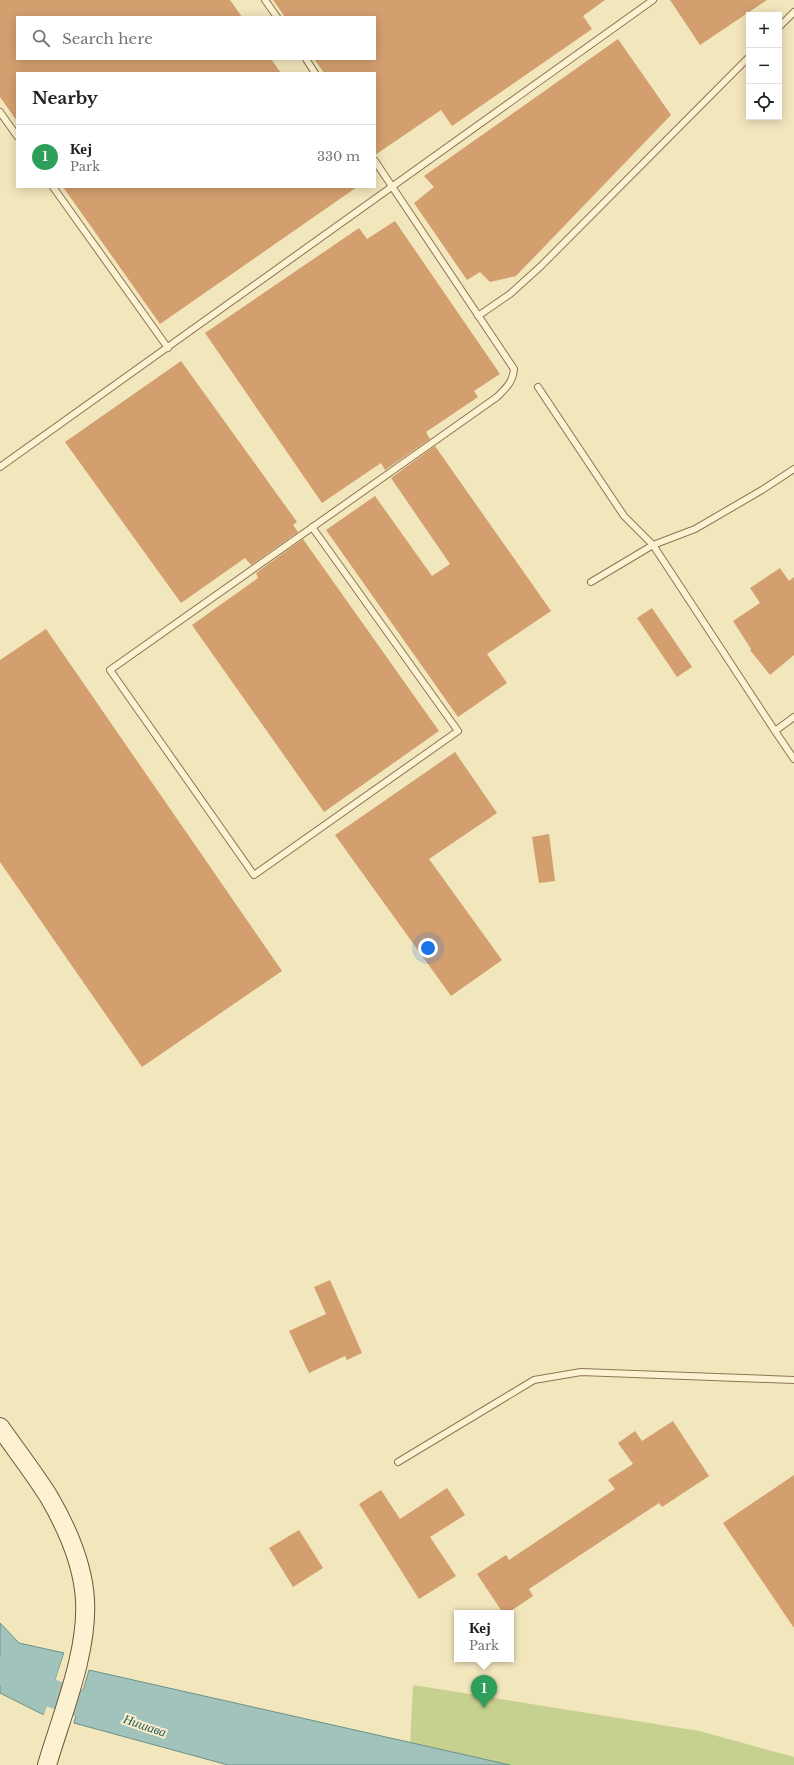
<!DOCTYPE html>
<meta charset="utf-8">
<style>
body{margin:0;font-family:"Libre Baskerville",serif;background:#f6f6f6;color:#202124}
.controls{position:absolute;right:12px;top:12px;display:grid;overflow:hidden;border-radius:0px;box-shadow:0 2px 10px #0003}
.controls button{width:36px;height:36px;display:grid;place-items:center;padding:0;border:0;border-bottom:1px solid #e0e0e0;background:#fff;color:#202124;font:20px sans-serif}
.you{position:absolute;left:428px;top:948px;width:14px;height:14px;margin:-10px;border:3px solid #fff;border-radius:50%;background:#1a73e8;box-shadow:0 0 0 6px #1a73e833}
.badge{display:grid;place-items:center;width:26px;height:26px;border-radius:50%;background:#a1251e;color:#fff;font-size:13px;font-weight:700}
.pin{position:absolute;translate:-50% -33px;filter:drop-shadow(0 1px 2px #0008)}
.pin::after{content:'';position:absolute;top:21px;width:14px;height:12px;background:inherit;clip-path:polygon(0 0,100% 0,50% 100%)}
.popup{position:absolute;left:454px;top:1610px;width:60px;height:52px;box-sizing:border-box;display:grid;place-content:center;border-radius:0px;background:#fff;filter:drop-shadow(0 1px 3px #0005);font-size:13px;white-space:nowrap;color:#757577}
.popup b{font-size:15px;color:#202124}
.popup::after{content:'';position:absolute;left:50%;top:100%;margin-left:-8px;border:8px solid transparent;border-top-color:#fff}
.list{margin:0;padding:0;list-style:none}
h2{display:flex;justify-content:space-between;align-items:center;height:52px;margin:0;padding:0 16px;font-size:17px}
h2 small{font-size:13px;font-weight:400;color:#757577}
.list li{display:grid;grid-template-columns:26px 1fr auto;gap:12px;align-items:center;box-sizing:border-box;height:64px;padding:0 16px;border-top:1px solid #e0e0e0}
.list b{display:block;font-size:15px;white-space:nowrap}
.list p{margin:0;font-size:13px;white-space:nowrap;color:#757577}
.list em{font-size:13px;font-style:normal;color:#757577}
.icon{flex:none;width:22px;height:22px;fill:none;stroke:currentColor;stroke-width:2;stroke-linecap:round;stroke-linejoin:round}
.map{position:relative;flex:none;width:794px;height:1765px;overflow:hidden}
.search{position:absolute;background:#fff;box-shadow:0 2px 10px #0003;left:16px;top:16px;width:360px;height:44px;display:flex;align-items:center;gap:10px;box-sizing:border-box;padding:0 14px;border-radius:0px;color:#757577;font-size:15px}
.panel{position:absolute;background:#fff;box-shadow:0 2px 10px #0003;left:16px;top:72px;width:360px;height:116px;border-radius:0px}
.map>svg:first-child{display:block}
.green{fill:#c6d190}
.water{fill:#a1c3bb;stroke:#68928a}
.pier{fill:#f2e6bd}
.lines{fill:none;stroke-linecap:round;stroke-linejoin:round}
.river{stroke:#a1c3bb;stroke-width:28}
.building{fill:#d49f6f}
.lane-casing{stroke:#8c7554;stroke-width:8}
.secondary-casing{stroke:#6e5638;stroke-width:20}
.lane{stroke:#fcf2d1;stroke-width:6}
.secondary{stroke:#fcf2d1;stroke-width:18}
.labels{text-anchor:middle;stroke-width:4;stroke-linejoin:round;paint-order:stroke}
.water-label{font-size:13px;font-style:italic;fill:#285b5b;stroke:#f9efcd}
</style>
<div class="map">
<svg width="794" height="1765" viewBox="0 0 794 1765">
<rect width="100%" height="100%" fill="#f2e6bd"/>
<path class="green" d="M413,1685L699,1731L794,1757V1765H409Z"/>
<path class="water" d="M0,1623L19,1643L64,1653L44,1715L0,1693Z
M89,1670L510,1765H228L74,1723Z"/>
<path class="pier" d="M65,1651L66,1654L46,1715L43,1717Z"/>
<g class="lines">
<path class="river" d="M0,1670L37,1688L116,1716"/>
</g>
<path class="building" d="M0,0H230L242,17H17V59H271L281,73H17V121L0,97Z
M273,0H605L583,16L592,29L452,126L441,110L375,155V73H324L314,59H375V17H285Z
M670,0H767L700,45Z
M618,39L671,115L516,276L490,282L480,272L467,280L414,203L434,187L424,176Z
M63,187H357L160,324Z
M395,221L500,374L474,391L478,397L426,432L430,439L385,470L381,463L322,503L205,333L359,228L367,239Z
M181,361L297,522L293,525L298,532L251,565L245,558L181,603L65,442Z
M435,446L551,611L487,654L507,683L458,717L326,530L375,496L432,576L450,564L391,478Z
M303,539L439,731L324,812L192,625L258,578L256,573Z
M780,568L789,581L794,577V655L770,675L750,650L751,649L733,621L760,603L750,588Z
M652,608L692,667L677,677L637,618Z
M46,629L282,971L142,1067L0,862V660Z
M455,752L497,813L429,859L502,960L451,996L335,835Z
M549,834L555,881L539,883L532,837Z
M330,1280L362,1353L347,1360L345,1356L309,1373L289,1331L326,1314L314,1287Z
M673,1421L709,1476L662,1507L659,1503L529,1589L533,1596L508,1613H503L477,1574L506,1555L509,1560L615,1489L608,1480L633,1464L618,1443L635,1431L642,1441Z
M794,1475V1628L723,1523Z
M447,1488L465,1515L430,1537L456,1576L419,1599L359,1504L381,1490L400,1519Z
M299,1530L323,1568L293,1587L269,1548Z"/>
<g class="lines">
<g class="lane-casing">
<path id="lane" d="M265,0L277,17
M779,27L794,12
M306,59L315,73
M0,112L17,136
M53,187L168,348
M478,316L510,294L541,266L749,57
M538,387L624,516L653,545L775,731L794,717
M0,467L653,0
M312,527L458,731L254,875L110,670L497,397C506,388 513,382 514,369L375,161
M591,582L653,545L695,529L762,490L794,469
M775,731L794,759
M398,1462L534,1380L581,1372L794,1380"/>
</g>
<g class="secondary-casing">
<path id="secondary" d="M0,1427C16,1450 34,1473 49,1497C67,1528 83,1564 85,1600C88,1653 62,1714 47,1765"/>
</g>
<use href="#lane" class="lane"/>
<use href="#secondary" class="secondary"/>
</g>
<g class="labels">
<g class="water-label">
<text transform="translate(145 1725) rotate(19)" y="5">Нишава</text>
</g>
</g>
</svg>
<div class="controls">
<button>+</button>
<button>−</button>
<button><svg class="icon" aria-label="locate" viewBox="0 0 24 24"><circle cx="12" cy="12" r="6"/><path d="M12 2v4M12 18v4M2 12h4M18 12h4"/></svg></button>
</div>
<div class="you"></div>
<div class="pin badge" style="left:484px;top:1708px;background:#2e9e5b">1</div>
<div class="popup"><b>Кеј</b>Park</div>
<div class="search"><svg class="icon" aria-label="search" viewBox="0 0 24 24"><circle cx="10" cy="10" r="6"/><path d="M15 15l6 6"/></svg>Search here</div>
<section class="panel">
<h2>Nearby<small></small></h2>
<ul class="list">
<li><span class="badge" style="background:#2e9e5b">1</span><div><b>Кеј</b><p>Park</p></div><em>330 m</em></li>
</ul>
</section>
</div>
